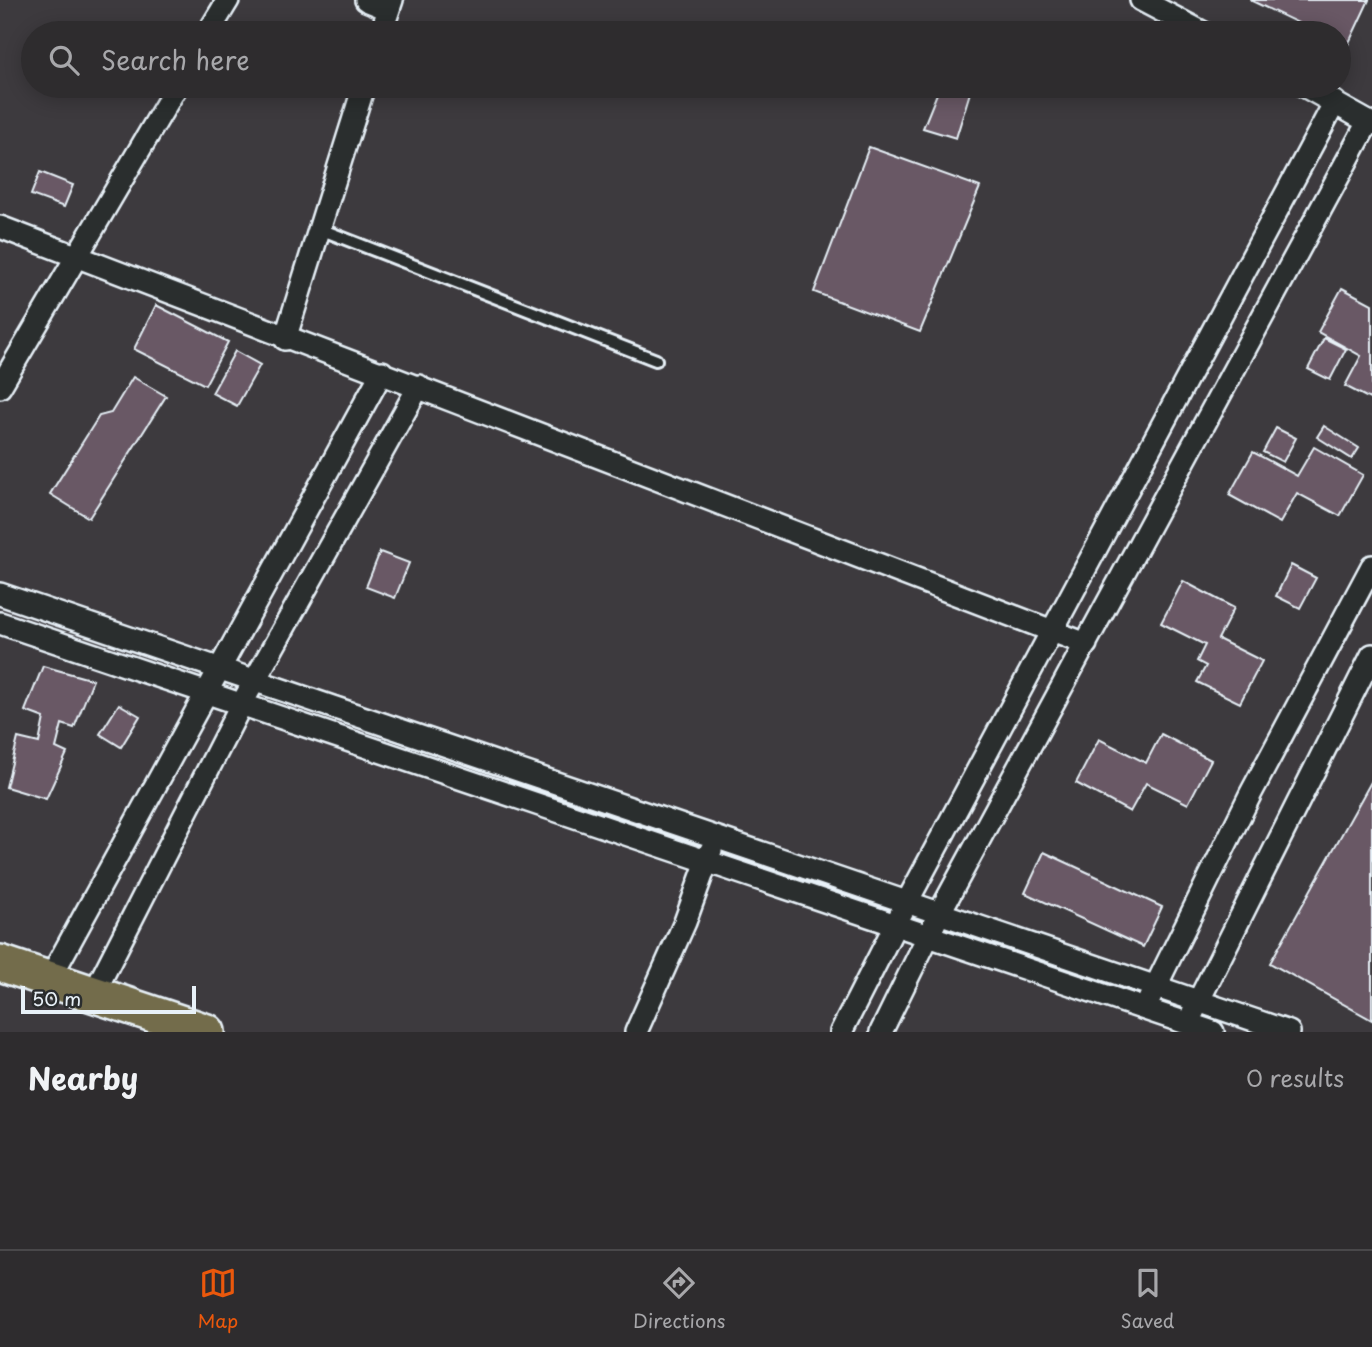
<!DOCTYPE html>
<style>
body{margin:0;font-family:"Playpen Sans",sans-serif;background:#363436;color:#f1f3f6}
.scale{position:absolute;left:21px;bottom:18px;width:175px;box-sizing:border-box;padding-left:7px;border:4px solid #e8f1f8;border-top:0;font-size:19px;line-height:24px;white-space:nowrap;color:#e8f1f8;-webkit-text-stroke:5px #2a2d2e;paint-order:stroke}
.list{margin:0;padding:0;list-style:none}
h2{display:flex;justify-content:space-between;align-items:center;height:91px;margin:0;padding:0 28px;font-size:30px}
h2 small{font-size:23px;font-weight:400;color:#a7a7aa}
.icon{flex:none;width:38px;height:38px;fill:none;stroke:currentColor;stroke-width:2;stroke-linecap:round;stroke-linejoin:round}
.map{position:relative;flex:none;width:1372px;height:1032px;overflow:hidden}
.search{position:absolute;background:#2e2c2e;box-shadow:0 4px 18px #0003;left:21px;right:21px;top:21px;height:77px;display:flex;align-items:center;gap:18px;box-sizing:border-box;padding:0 24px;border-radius:38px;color:#a7a7aa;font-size:26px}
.sheet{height:217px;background:#2e2c2e}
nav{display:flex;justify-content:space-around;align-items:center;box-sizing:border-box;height:98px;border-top:2px solid #49484a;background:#2e2c2e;font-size:19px;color:#a7a7aa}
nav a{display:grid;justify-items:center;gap:4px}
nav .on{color:#ea580c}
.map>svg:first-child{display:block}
.building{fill:#695965;stroke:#e8f1f8;stroke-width:2}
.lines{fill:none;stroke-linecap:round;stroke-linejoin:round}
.service-casing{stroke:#e8f1f8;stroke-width:16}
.minor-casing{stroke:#e8f1f8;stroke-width:26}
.primary-casing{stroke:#e8f1f8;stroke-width:40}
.service{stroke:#2a2d2e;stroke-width:10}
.minor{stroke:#2a2d2e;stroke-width:21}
.primary{stroke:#736c4b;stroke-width:35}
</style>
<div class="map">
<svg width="1372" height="1032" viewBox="0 0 1372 1032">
<rect width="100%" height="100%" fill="#3d3a3e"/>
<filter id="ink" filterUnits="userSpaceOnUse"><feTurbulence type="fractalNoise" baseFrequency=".0143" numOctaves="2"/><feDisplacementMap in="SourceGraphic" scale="14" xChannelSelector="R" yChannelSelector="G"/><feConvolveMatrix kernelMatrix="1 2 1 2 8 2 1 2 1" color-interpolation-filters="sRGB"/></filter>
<g filter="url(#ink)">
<path class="building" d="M1250,0H1369L1347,47L1339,43V33H1319Z
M940,86H972L956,138L923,128Z
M869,147L980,187L920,332L814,292Z
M40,172L73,185L64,207L31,195Z
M1342,288L1372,304V400L1345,386L1361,356L1318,332Z
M156,305L228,342L205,385L134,349Z
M1324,338L1346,349L1330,380L1308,369Z
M235,351L260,365L237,406L212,393Z
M133,377L166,396L89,518L50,494L99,416L111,413Z
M1324,426L1359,448L1352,459L1317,437Z
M1276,428L1296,438L1283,462L1263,452Z
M1314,447L1363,475L1340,516L1297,493L1280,523L1229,495L1253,452L1297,476Z
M380,552L409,563L395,598L366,587Z
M1291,565L1316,578L1300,608L1276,596Z
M1183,581L1234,608L1218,639L1262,661L1240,703L1197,682L1206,666L1197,661L1205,645L1161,623Z
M43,666L93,680L74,728L62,724L56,748L67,753L46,799L6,787L18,738L39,743L44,718L25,711Z
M119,704L140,716L121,747L100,734Z
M1161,734L1211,760L1188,804L1146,783L1130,812L1076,783L1099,739L1146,763Z
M1372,780V1020L1270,963Z
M1044,852L1162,907L1143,947L1025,893Z"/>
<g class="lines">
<g class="service-casing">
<path id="service" d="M320,229L656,360"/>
</g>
<g class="minor-casing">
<path id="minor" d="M366,0L388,9
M1141,0L1204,33
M208,33L228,0
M381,33L392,0
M1304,86L1372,124
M0,227L1086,644
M285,339L364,86
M0,387L177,86
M0,594L1289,1032
M0,623L1213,1032
M49,980L382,372
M93,995L241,705L419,386
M1149,1000L1251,793L1372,566
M1193,1012L1372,655
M636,1032L685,922L711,850
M841,1032L907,902L1335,102
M881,1032L940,912L1368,122"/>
</g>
<g class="primary-casing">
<path id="primary" d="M0,963L207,1032"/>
</g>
<use href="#service" class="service"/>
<use href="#minor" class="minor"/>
<use href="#primary" class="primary"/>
</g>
</g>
</svg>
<div class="scale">50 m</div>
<div class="search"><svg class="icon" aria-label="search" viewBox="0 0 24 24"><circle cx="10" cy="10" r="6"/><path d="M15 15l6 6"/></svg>Search here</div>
</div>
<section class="sheet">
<h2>Nearby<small>0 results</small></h2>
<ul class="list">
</ul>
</section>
<nav>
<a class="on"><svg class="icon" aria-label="map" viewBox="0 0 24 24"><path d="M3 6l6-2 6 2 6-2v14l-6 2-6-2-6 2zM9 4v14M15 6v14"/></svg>Map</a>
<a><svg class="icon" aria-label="directions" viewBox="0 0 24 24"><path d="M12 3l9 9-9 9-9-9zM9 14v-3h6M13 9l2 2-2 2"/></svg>Directions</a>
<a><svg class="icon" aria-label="saved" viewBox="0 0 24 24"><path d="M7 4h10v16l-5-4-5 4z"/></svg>Saved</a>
</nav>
